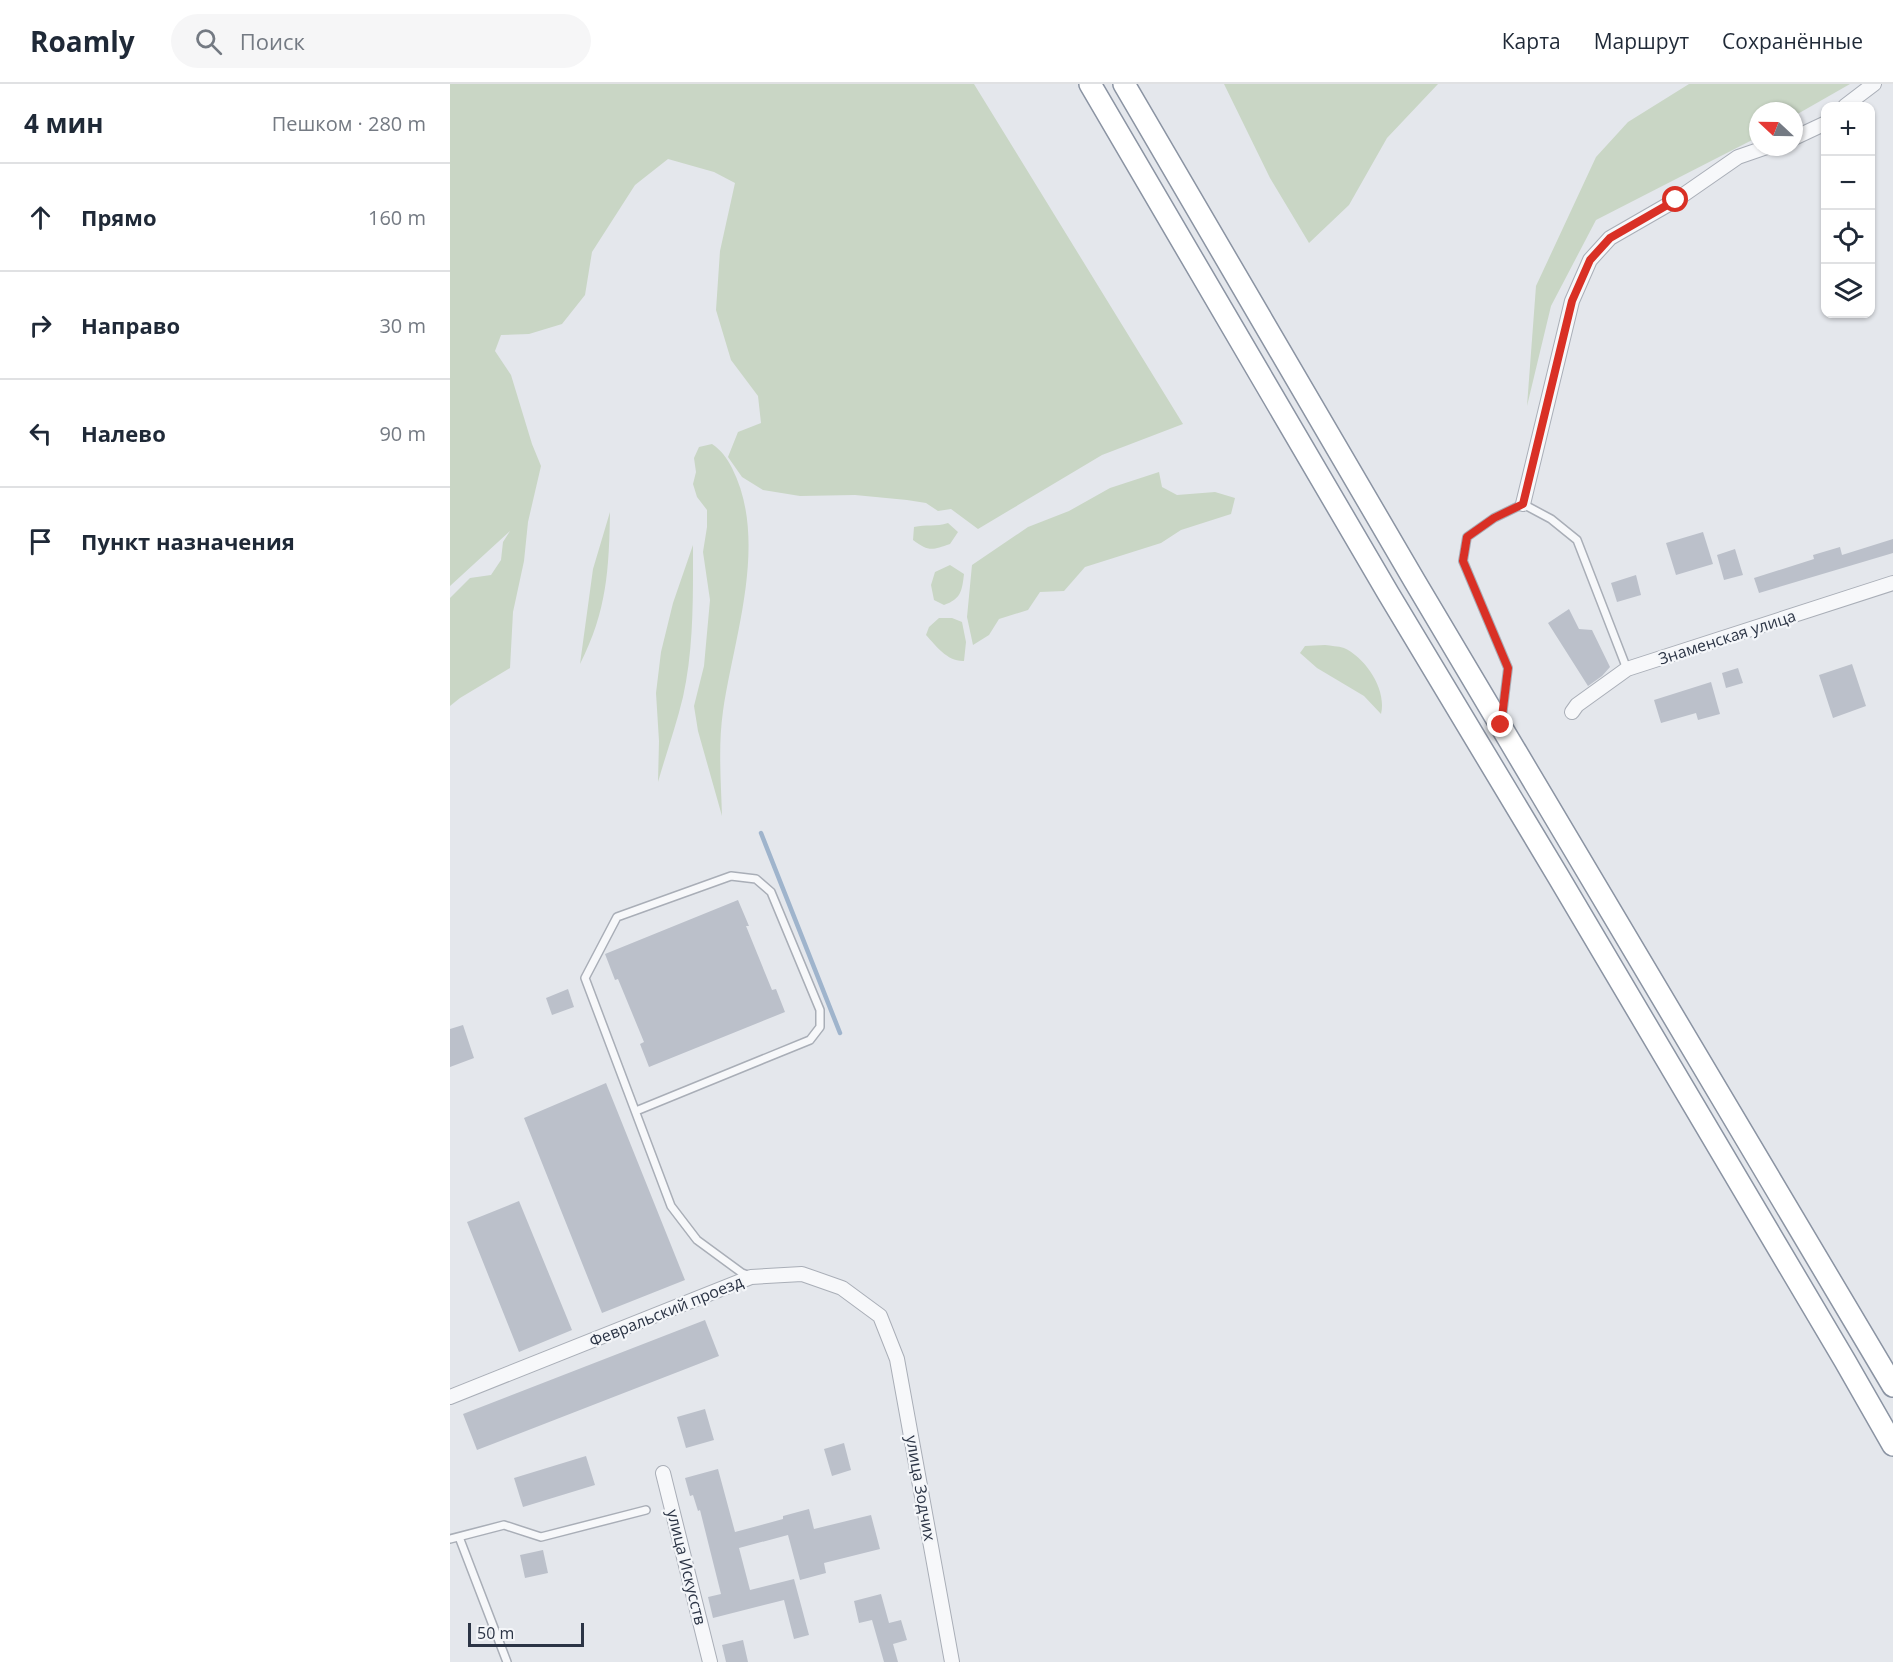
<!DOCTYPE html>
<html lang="ru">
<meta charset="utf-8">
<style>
body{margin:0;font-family:"Open Sans",sans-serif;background:#f6f6f7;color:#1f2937}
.controls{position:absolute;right:18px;top:18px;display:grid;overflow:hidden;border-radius:12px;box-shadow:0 2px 4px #0004}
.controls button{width:54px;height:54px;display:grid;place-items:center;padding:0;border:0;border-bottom:2px solid #e0e1e3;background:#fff;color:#1f2937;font:30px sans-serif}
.compass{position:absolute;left:1299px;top:18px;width:54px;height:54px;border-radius:50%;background:#fff;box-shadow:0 2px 4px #0004;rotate:292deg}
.scale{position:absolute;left:18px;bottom:15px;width:116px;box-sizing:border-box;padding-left:6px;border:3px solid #2b3445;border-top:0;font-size:16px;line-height:21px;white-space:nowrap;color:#2b3445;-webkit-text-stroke:4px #f4f6f9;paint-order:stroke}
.stop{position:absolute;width:18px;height:18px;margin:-14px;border:4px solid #d93025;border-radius:50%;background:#fff}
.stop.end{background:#d93025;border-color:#fff;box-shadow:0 2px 6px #0008}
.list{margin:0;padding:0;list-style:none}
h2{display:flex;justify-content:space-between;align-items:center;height:78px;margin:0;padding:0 24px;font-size:26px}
h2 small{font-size:20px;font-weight:400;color:#747a83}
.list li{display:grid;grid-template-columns:39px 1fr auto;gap:18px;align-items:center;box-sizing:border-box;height:108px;padding:0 24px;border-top:2px solid #e0e1e3}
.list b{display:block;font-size:22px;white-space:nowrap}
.list em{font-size:20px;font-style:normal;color:#747a83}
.icon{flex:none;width:33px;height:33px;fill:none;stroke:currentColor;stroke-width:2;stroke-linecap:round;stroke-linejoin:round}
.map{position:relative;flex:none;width:1443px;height:1578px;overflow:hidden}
header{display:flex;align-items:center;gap:36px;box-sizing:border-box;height:84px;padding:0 30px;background:#fff;border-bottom:2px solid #e0e1e3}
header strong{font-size:28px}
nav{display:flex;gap:33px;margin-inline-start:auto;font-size:21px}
.search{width:420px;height:54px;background:#f6f6f7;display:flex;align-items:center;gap:15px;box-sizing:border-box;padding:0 21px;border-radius:33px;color:#747a83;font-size:22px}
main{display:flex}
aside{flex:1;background:#fff}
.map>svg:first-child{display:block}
.green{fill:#c9d6c5}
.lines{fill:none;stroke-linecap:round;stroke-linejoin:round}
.stream{stroke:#9fb4cc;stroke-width:4.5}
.building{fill:#bbc0ca}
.service-casing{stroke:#a9aeb7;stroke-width:10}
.minor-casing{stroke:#a9aeb7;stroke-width:16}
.trunk-casing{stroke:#8b94a3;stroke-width:24}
.service{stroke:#f7f8fa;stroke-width:7}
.minor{stroke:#f7f8fa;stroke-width:14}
.trunk{stroke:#fff;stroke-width:21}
.route{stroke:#d93025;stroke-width:8}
.labels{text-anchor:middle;stroke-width:4.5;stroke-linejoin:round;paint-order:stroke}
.street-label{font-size:16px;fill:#2b3445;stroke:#f4f6f9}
</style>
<header>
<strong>Roamly</strong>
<div class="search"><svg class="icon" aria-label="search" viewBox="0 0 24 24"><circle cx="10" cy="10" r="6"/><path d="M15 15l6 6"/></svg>Поиск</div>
<nav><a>Карта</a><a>Маршрут</a><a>Сохранённые</a></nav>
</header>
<main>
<aside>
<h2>4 мин<small>Пешком · 280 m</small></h2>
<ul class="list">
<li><svg class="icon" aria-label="ahead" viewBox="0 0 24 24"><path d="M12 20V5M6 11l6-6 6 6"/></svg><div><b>Прямо</b></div><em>160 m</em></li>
<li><svg class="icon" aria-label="right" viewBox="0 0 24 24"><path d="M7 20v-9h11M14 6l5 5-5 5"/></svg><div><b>Направо</b></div><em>30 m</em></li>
<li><svg class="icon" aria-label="left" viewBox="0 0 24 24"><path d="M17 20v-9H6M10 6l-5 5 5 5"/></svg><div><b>Налево</b></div><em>90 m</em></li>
<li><svg class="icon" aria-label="arrive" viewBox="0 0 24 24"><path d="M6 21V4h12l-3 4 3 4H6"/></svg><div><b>Пункт назначения</b></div></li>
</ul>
</aside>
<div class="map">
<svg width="1443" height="1578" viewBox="0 0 1443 1578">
<rect width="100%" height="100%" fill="#e4e7ec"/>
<path class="green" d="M0,0H524L733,340L652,371L528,445L501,425L488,427L476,419L457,416L405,411L350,412L313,406L292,393L278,373L288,348L311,339L308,312L281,276L266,226L270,167L285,99L264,88L218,75L185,101L142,168L135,211L112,240L79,250L51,251L45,267L61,291L82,360L91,382L78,438L74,477L63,528L60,584L10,614L0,622V514L20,494L41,491L51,476L53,458L60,447L0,502Z
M774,0H988L937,54L899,121L859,159L820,94Z
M1239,0H1400L1344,32V27H1308V53L1146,136L1101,222L1077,322L1086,202L1146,73L1178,38Z
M262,360C272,367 276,373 282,384C319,457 284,552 273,627C268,662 271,697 272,732L248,647L244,622L254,582L260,516L253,468L257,443V426L247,413L243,400L246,388L244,374L249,363Z
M709,388L712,403L727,411L765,408L785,414L781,430L731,446L711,459L635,483L614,507L590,508L578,526L549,535L539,551L523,561L517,533L522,481L578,443L619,427L660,404Z
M160,428C159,485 157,527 130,580L143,485Z
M498,439L508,448L500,460C482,466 479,468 463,456L464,443C476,440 486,443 498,439Z
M243,461C243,511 244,564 233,613C226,642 216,670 208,698L209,657L206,609L211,568L223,519Z
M500,481L514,490C512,507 511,515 494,521L484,516L481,501L485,488Z
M489,534H502L512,538L516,558L514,577C498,578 486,562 476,551L479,543Z
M875,561C881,562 888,562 894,564C916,574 937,606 931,630L914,612L867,584L850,569L855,562Z"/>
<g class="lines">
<path class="stream" d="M311,749L390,949"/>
</g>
<path class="building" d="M1253,448L1263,480L1226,491L1216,459Z
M1443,455V469L1309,509L1304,494L1364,475L1363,471L1390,463L1392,471Z
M1285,465L1293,491L1274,496L1267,471Z
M1186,491L1191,511L1167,518L1161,499Z
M1119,525L1129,545L1142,546L1160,583L1152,592L1138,602L1098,539Z
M1402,580L1416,622L1383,634L1369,591Z
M1288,584L1293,599L1276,604L1272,589Z
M1261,598L1270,630L1248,636L1246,629L1211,639L1204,616Z
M288,816L299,842H296L322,906L326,905L335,928L199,983L190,960L194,958L168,895L165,896L155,870Z
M118,905L124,923L102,931L96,914Z
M13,941L24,974L0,983V945Z
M156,999L235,1196L152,1229L74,1034Z
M69,1117L122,1246L69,1268L17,1138Z
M255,1236L269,1272L27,1366L13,1330Z
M255,1325L264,1356L236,1364L227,1333Z
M394,1359L401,1386L382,1392L374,1365Z
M136,1372L145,1401L73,1423L64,1394Z
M268,1385L285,1448L333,1435V1432L359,1425L364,1445L421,1431L430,1465L374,1479L376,1489L350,1496L338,1451L289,1464L300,1506L344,1495L359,1551L344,1555L334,1516L263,1534L258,1513L271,1510L250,1426L248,1427L243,1411L240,1412L235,1394Z
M93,1466L98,1489L75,1494L70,1471Z
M431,1510L439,1539L451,1536L457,1556L443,1560L448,1578H434L422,1536L409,1539L404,1517Z
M293,1556L298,1578H276L272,1561Z"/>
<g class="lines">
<g class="service-casing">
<path id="service" d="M1052,633L1058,584L1013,477L1017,453L1044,434L1073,420L1101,435L1127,456L1177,585
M186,1027L360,956L370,943V926L321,808L306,795L281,792L167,833L135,894L221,1122L247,1156L292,1189L300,1192
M9,1453L57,1578
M0,1455L54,1441L91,1453L196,1426"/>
</g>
<g class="minor-casing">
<path id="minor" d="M1395,22L1424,0
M1344,54L1376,39
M1073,420L1122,217L1140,176L1160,154L1226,116L1288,73L1317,63
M1122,628L1127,621L1177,585L1443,499
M0,1313L301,1193L352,1190L392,1204L430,1232L447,1275L502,1578
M213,1389L260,1578"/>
</g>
<g class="trunk-casing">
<path id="trunk" d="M640,0L938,509L1108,792L1395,1277L1443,1361
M674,0L964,496L1443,1302"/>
</g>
<use href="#service" class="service"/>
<use href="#minor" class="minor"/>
<use href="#trunk" class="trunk"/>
</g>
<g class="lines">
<path class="route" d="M1051,641L1058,584L1013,477L1017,453L1044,434L1073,420L1122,217L1140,176L1160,154L1226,116"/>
</g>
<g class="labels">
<g class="street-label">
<text transform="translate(1277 553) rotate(-18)" y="6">Знаменская улица</text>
<text transform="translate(216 1227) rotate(-22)" y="6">Февральский проезд</text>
<text transform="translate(471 1404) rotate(80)" y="6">улица Зодчих</text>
<text transform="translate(237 1483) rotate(76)" y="6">улица Искусств</text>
</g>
</g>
</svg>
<div class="controls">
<button>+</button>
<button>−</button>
<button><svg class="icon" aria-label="locate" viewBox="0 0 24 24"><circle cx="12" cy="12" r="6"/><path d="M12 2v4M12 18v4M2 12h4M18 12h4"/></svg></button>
<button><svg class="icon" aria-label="layers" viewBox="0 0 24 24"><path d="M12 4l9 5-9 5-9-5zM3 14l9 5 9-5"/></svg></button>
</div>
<svg class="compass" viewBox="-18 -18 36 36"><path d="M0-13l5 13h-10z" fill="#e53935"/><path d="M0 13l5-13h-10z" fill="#747a83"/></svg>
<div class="scale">50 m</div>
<div class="stop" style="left:1226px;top:116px"></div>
<div class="stop end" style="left:1051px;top:641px"></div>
</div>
</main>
